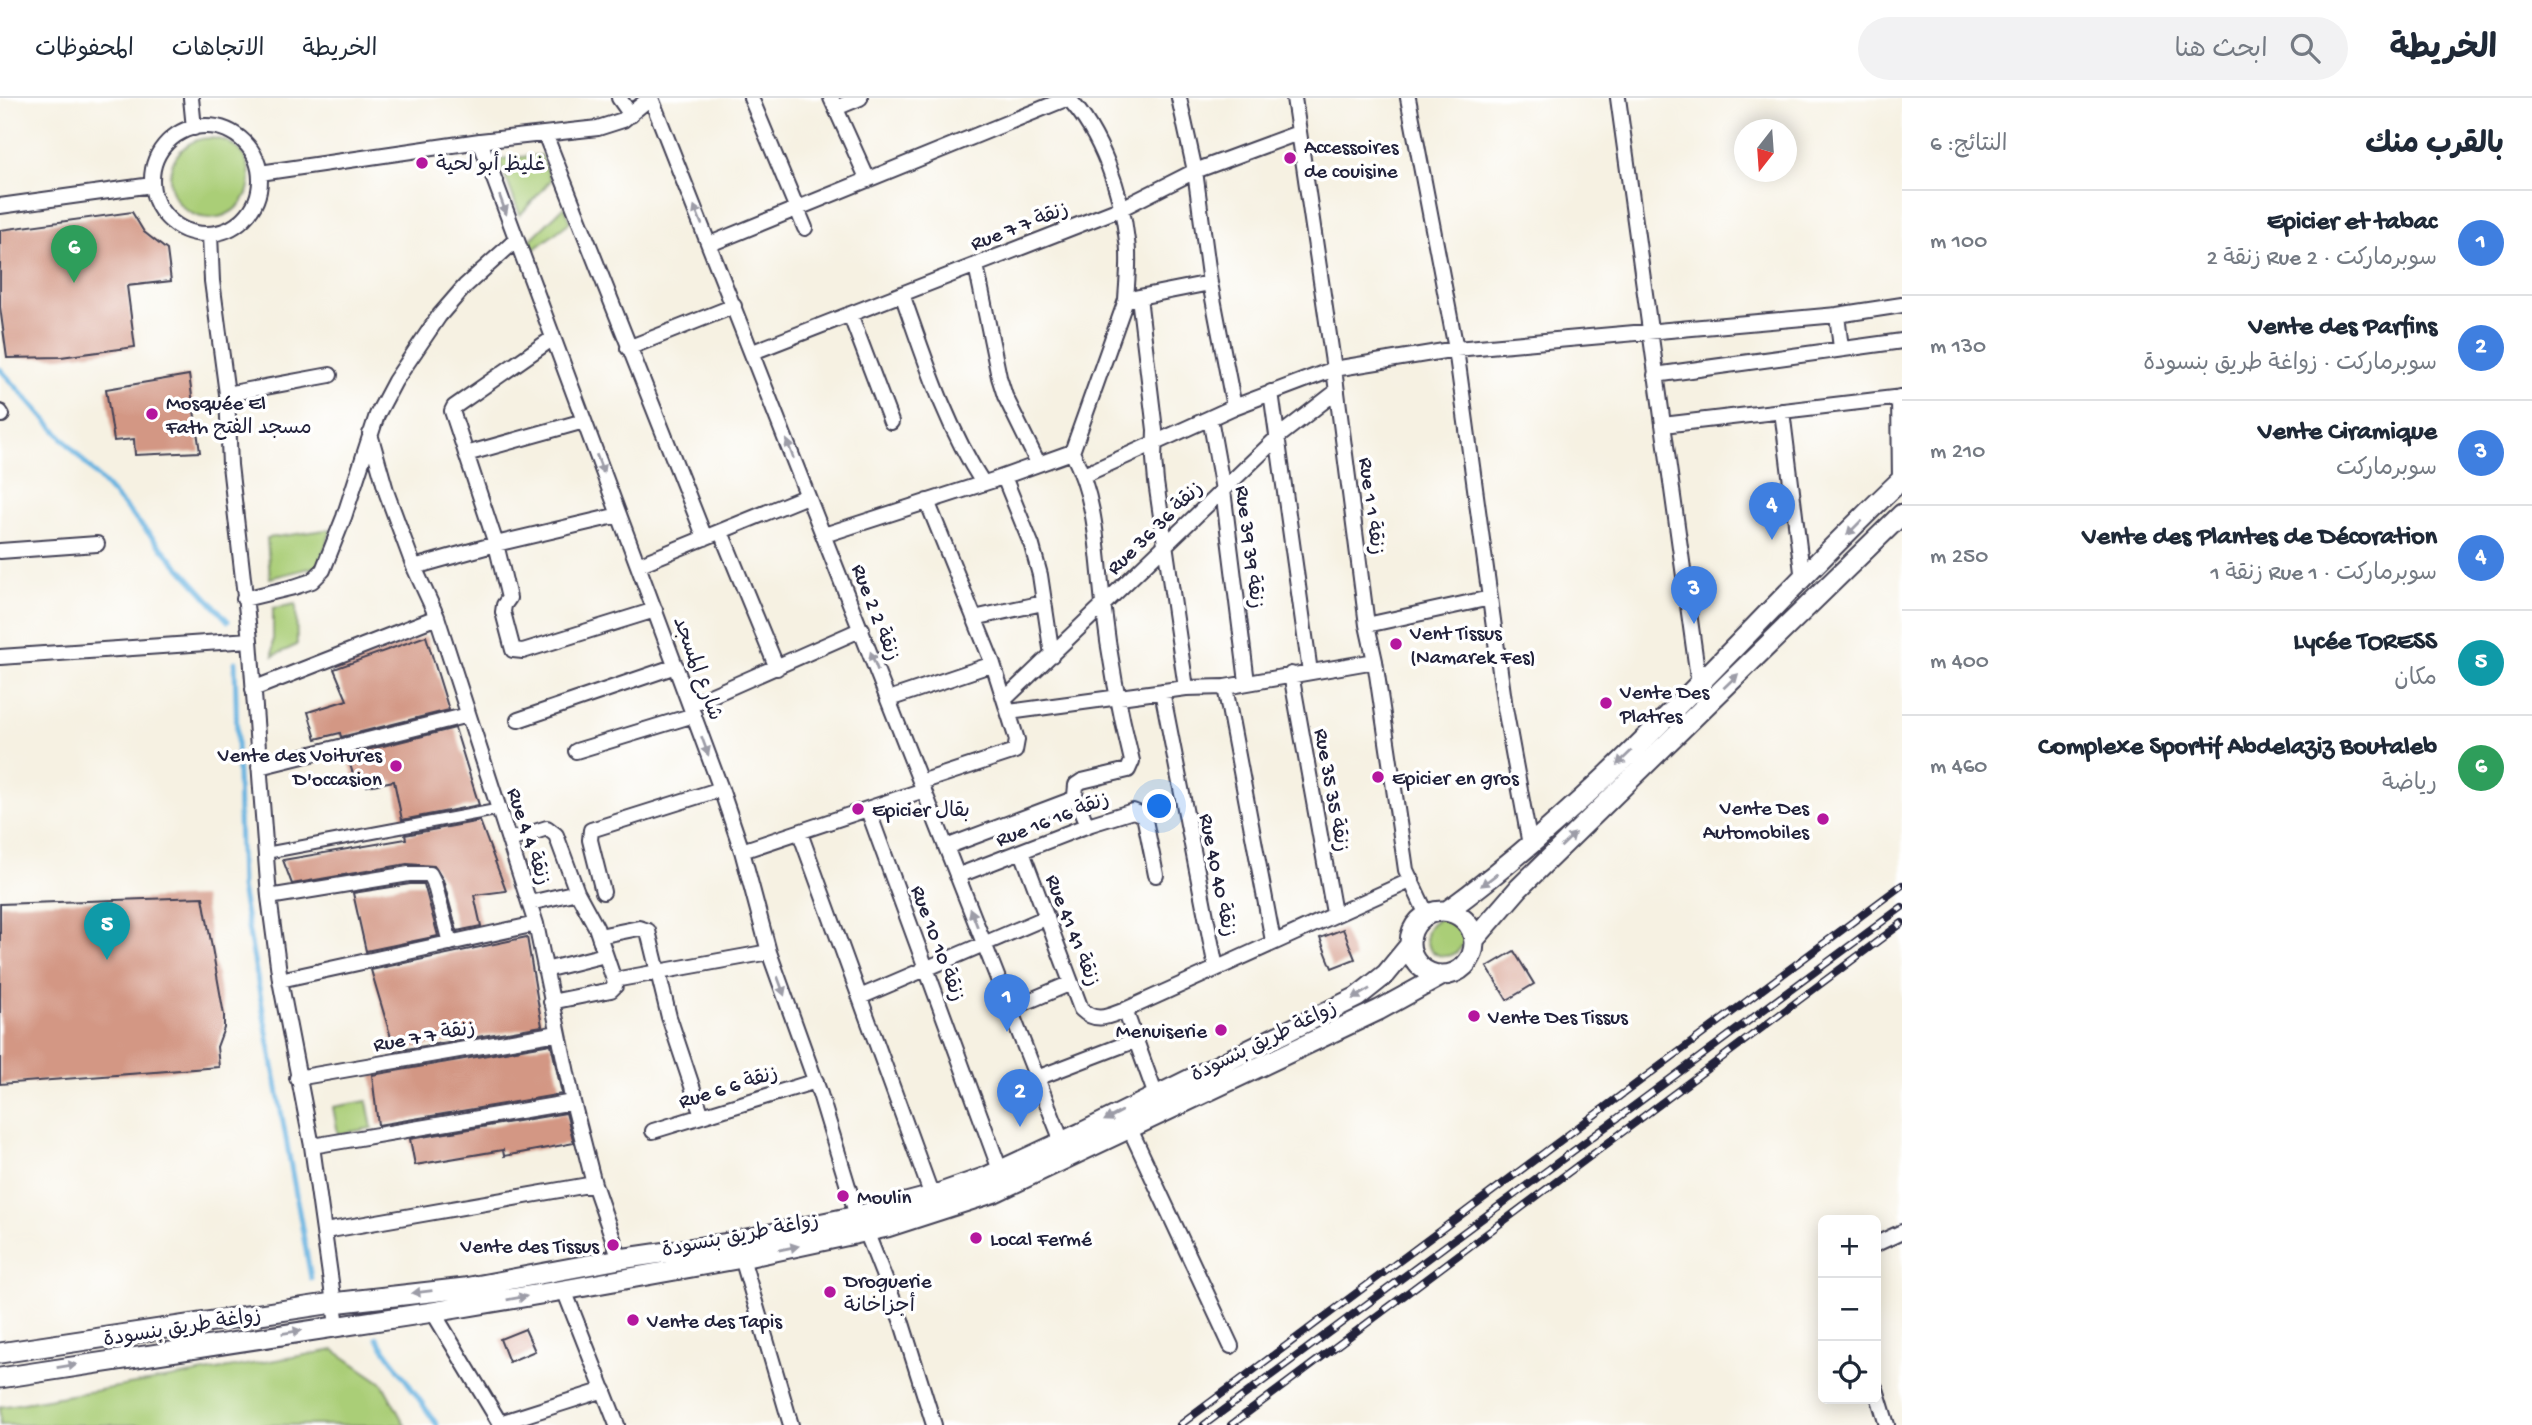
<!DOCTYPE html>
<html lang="ar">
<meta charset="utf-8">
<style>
body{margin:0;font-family:"Gochi Hand","Playpen Sans Arabic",sans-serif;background:#f2f2f3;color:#1f2937;direction:rtl}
.controls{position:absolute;right:21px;bottom:21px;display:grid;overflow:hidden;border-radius:10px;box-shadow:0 4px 18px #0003}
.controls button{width:63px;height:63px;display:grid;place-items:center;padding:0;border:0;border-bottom:2px solid #e0e1e3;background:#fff;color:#1f2937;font:35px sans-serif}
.compass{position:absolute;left:1734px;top:21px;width:63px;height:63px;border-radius:50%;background:#fff;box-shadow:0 4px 18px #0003;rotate:197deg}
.you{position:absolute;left:1160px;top:709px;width:24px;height:24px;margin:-18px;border:5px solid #fff;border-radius:50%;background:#1a73e8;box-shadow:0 0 0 10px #1a73e833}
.badge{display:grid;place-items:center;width:46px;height:46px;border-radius:50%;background:#ea580c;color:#fff;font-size:23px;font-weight:700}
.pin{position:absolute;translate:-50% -58px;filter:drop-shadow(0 2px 4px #0008)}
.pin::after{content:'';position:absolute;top:37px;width:24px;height:21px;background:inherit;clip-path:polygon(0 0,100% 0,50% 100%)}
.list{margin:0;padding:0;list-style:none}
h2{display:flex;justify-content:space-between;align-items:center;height:91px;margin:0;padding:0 28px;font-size:30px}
h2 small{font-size:23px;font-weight:400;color:#747a83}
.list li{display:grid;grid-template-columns:46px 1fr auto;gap:21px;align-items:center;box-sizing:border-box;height:105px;padding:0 28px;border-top:2px solid #e0e1e3}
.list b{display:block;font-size:26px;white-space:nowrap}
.list p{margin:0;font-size:23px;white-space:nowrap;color:#747a83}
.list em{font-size:23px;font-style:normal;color:#747a83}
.icon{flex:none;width:38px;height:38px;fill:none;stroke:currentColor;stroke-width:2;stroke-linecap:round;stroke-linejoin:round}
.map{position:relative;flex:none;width:1902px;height:1327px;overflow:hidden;direction:ltr}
header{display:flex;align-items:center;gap:42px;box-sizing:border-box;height:98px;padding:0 35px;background:#fff;border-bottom:2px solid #e0e1e3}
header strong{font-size:33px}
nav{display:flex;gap:38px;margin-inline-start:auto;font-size:24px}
.search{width:490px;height:63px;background:#f2f2f3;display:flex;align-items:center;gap:18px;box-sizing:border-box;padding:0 24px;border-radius:38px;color:#747a83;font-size:26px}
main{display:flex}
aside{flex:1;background:#fff}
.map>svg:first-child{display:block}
.green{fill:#aace77;stroke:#667859;stroke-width:2}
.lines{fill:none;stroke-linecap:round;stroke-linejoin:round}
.stream{stroke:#67b3e0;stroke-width:5}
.building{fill:#d39784}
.pedestrian-casing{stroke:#424154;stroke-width:14}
.minor-casing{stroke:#424154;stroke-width:18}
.secondary-casing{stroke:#424154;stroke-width:23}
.pedestrian{stroke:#fff;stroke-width:10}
.minor{stroke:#fff;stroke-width:14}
.secondary{stroke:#fff;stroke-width:19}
.rail-casing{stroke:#22223b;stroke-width:8}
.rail{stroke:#fff;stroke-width:5;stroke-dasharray:16;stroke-linecap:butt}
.oneway{fill:#9c9ca7}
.poi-dot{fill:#b5179e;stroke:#fff;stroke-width:2.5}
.labels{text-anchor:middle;stroke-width:7;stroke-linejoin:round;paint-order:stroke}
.poi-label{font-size:21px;fill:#22223b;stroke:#fff;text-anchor:start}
.street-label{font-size:21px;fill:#22223b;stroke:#fff}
</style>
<header>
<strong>الخريطة</strong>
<div class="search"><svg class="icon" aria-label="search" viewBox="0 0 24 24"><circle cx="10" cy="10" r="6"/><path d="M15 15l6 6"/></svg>ابحث هنا</div>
<nav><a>الخريطة</a><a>الاتجاهات</a><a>المحفوظات</a></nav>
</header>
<main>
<aside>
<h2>بالقرب منك<small>النتائج: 6</small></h2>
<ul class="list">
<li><span class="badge" style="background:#3f7fe0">1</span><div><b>Epicier et tabac</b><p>سوبرماركت · Rue 2 زنقة 2</p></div><em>100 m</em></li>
<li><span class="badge" style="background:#3f7fe0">2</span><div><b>Vente des Parfins</b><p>سوبرماركت · زواغة طريق بنسودة</p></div><em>130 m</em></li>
<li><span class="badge" style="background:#3f7fe0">3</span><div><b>Vente Ciramique</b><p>سوبرماركت</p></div><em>210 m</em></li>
<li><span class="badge" style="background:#3f7fe0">4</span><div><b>Vente des Plantes de Décoration</b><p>سوبرماركت · Rue 1 زنقة 1</p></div><em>250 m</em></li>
<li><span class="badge" style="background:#0f9aa8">5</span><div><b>Lycée TORESS</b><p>مكان</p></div><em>400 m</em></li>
<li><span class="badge" style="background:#2e9e5b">6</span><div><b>Complexe Sportif Abdelaziz Boutaleb</b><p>رياضة</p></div><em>460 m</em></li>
</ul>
</aside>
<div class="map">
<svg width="1902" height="1327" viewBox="0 0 1902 1327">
<rect width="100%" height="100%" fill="#fff"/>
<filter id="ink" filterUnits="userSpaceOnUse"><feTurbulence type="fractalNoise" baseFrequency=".0143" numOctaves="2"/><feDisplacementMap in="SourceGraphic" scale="14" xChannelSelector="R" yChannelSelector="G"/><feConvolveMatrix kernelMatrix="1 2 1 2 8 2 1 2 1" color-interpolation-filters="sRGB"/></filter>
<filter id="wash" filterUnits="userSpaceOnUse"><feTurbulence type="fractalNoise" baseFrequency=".00686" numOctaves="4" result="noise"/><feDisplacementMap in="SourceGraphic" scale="28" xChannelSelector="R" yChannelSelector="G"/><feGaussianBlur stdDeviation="1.57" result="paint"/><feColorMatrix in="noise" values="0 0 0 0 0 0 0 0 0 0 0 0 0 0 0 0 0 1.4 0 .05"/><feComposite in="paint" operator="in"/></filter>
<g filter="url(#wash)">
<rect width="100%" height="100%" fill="#f6f1e2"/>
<path class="green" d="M170 80a40 40 0 1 1 80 0a40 40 0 1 1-80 0Z
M541,57L551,82L520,117L499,61Z
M565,108L570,124L529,155L525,147Z
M332,431L318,468L270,480L267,440Z
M296,506L297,547L273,558V510Z
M1426 839a19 19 0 1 1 38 0a19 19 0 1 1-38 0Z
M367,1003L372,1030L338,1036L333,1009Z
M334,1252L382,1285L405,1327H0V1309Z"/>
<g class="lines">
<path class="stream" d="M0,271L228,523
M235,564L241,790L311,1180
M377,1240L437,1327"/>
</g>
<g id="blocks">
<path class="building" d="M132,114L144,134L167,152L171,183L127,188L135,249L61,259L7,260L0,209V132Z
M189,277L200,354L135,357L134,341L114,343L106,291Z
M426,538L449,612L341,639L340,635L316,641L308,614L347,602L334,571Z
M455,630L479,707L402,722L394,683L367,688L363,676L354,679L347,657Z
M480,723L506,793L474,797L481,828L457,833L443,782L434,768L407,766L292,786L283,762L406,741L405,737Z
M410,786H424L438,838L366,853L353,795Z
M203,799L224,917V930L217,949L219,969L0,986V806Z
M1343,831L1355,861L1332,870L1320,840Z
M527,839L542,928L395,953L371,872Z
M1514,853L1534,886L1507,902L1487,869Z
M551,946L562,996L378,1027L372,977Z
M566,1015L574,1045L504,1058L503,1052L415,1067L410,1041Z
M525,1231L535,1253L509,1264L500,1241Z"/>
</g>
</g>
<g filter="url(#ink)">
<use href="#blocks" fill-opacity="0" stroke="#424154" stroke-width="2"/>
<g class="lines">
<g class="pedestrian-casing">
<path id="pedestrian" d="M266,755L501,711"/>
</g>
<g class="minor-casing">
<path id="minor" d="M191,0L194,30
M619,0L631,17
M651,0L1065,1051
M751,0L805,130
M831,0L868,82
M1068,0C1101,35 1122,95 1127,143C1130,162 1127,183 1126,202L1139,199L1155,332L1154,361L1156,384L1186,590
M1179,0L1195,73L1210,185L1234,309
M1294,0L1334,271L1367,527L1375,563L1404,758L1406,772L1427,817
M1408,0L1456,251L1505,610L1530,747
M1618,0L1699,587
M836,10L860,0
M152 82a54 54 0 1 1 108 0a54 54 0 1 1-108 0Z
M545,36L705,440
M480,43L721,691L742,753L769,854L820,996L857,1118
M260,75L480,43L598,30L623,22L650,0
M0,108L152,87
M210,136L212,183L227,296L230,367L250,542L269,799L280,882L312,1048L337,1227
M710,146L1068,0
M976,167L999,279L1005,298L1038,365
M902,196C925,261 945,326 983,385
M1139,199L1210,185
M850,216L891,324
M1837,217L1841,250
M553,240L454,309L452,313L496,446L509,500L504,507L503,514L513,552L523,553L655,512
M628,250L734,208
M753,254L1122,110L1195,73L1298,35
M1655,277L1902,243
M1271,294L1310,574
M227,296L330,277
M1899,299L1900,383
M1782,313L1803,482
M0,314L2,317
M1210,320L1223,392L1247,584
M1663,327L1902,299
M370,336L387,396L414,469L437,519L536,826L573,1004L594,1086L620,1161
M466,356L584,323
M1084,377L1234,309L1334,271L1456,251L1837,217L1902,207
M1004,379L1032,448L1040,477L1052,557
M927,403L993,566
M721,434L777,570
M824,437L994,382L1072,354
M0,453L97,446
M638,467L807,398
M414,469L496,446L619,417
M244,501L294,489L312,483L323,472L344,419L377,317L395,283L439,218L465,188L516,142
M974,520L1043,505
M1367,527L1490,500
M0,559L250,542
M1291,576L1334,815
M1225,589L1273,843
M253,591L437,519
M1162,593L1216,870
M889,601L993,566L1017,642L1015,653L921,684
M1005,601L1279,338L1337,293
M690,607L862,531
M1009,614L1186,590L1225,589L1375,563
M518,622L676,568
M576,653L694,617
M259,669L468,617
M868,712L1000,1072
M1087,728L1075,698L1076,687L1082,683L1128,672L1132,663C1119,611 1109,558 1103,505C1097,452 1097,403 1072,354L1126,202
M800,735L932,1098
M510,742L547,730L556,737L577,794L596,829L614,882
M946,749L1076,700
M742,753L924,692
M1022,754L1081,911C1096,926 1109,918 1125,912L1412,782
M957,778L1091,726L1133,713L1143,717L1145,722L1156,777
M603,794L590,742L591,732L721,691
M269,799L409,776H430L434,784L450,845
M530,805L577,794
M599,838L639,830L648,833L669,919L702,1018
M545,872L605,857
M280,882L536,826
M860,899L1047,819
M551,904L611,892L615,888L614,882L769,854
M1010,911L1071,885
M1125,912L1156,998
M297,980L558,935
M1037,980L1136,942
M1130,1031L1231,1248
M653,1033L816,983
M312,1048L573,1004
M325,1133L594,1086
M866,1133L901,1222L934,1327
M1876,1146L1902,1134
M742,1160L791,1327
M564,1192L617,1327
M433,1214L501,1327
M1876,1291L1887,1327
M500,1325L604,1292"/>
</g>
<g class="secondary-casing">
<path id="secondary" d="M1410 845a32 32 0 1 1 64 0a32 32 0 1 1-64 0Z
M1447,813C1616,689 1750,525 1902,381
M1474,842L1519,790L1902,416
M0,1255L333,1205L465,1190L620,1161L723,1146L857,1118L932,1098L986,1079L1081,1035L1357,899L1386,876L1409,848
M0,1280L433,1214L564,1192L742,1160L887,1129L995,1094L1379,912L1441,878"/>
</g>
<use href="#pedestrian" class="pedestrian"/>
<use href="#minor" class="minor"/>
<use href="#secondary" class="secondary"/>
<g class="rail-casing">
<path id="rail" d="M1180,1327L1902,787
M1204,1327L1902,809
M1231,1327L1902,825"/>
</g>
<use href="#rail" class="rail"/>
</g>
<defs><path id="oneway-solid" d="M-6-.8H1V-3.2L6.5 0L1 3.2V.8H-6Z" transform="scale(1.75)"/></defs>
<g class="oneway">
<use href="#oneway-solid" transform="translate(503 107) rotate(70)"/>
<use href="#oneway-solid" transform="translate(698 117) rotate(-112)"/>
<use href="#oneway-solid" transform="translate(790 351) rotate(-110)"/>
<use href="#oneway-solid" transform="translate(600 366) rotate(69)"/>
<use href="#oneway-solid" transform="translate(1854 430) rotate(135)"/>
<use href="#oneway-solid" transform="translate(874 563) rotate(-111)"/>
<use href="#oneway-solid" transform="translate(1731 583) rotate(-44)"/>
<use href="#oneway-solid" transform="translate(705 648) rotate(70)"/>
<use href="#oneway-solid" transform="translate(1624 660) rotate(136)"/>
<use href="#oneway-solid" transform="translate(1568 742) rotate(-44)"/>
<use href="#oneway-solid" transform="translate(1489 782) rotate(143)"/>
<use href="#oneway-solid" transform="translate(974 820) rotate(-111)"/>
<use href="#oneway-solid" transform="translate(781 888) rotate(70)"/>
<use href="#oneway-solid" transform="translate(1361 896) rotate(149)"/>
<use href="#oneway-solid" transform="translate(1113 1018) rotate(152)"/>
<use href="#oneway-solid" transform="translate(789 1150) rotate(-12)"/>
<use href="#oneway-solid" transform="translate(422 1194) rotate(173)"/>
<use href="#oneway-solid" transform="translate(517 1200) rotate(-10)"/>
<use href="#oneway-solid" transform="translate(292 1234) rotate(-9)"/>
<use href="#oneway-solid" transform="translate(67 1268) rotate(-9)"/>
</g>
</g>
<g class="poi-dot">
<circle cx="1290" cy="60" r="7"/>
<circle cx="422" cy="65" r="7"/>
<circle cx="152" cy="316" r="7"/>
<circle cx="1396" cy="546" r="7"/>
<circle cx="1606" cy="605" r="7"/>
<circle cx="396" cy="668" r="7"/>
<circle cx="1378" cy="679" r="7"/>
<circle cx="858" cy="711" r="7"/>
<circle cx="1823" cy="721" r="7"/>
<circle cx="1474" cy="918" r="7"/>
<circle cx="1221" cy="932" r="7"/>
<circle cx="843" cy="1098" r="7"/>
<circle cx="976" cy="1140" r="7"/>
<circle cx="613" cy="1147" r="7"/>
<circle cx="830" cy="1194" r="7"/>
<circle cx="633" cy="1222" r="7"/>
</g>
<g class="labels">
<g class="poi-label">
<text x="1304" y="55">Accessoires<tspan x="1304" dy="24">de couisine</tspan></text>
<text x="436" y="72">غليظ أبو لحية</text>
<text x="166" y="311">Mosquée El<tspan x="166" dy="24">Fath مسجد الفتح</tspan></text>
<text x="1410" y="541">Vent Tissus<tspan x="1410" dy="24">(Namarek Fes)</tspan></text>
<text x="1620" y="600">Vente Des<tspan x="1620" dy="24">Platres</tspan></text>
<text x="382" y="663" text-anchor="end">Vente des Voitures<tspan x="382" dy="24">D'occasion</tspan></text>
<text x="1392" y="686">Epicier en gros</text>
<text x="1809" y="716" text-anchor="end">Vente Des<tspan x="1809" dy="24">Automobiles</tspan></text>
<text x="872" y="718">Epicier بقال</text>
<text x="1488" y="925">Vente Des Tissus</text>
<text x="1207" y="939" text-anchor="end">Menuiserie</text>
<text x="857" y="1105">Moulin</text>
<text x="990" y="1147">Local Fermé</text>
<text x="599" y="1154" text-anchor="end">Vente des Tissus</text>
<text x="844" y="1189">Droguerie<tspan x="844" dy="24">أجزاخانة</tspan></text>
<text x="647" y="1229">Vente des Tapis</text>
</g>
<g class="street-label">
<text transform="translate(1019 127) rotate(-21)" y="7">Rue 7 زنقة 7</text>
<text transform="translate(1373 408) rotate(83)" y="7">Rue 1 زنقة 1</text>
<text transform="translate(1154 429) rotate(-44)" y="7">Rue 36 زنقة 36</text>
<text transform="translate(1251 449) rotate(83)" y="7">Rue 39 زنقة 39</text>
<text transform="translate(877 514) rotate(69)" y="7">Rue 2 زنقة 2</text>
<text transform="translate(699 570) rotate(70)" y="7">شارع المسجد</text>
<text transform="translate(1333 692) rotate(80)" y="7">Rue 35 زنقة 35</text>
<text transform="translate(1052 720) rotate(-21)" y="7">Rue 16 زنقة 16</text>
<text transform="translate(530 738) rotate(72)" y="7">Rue 4 زنقة 4</text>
<text transform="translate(1219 777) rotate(79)" y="7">Rue 40 زنقة 40</text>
<text transform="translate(1074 832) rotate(69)" y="7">Rue 41 زنقة 41</text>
<text transform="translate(939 845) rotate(70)" y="7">Rue 10 زنقة 10</text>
<text transform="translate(424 937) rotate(-10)" y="7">Rue 7 زنقة 7</text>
<text transform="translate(1263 942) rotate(-26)" y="7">زواغة طريق بنسودة</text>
<text transform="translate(728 988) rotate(-17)" y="7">Rue 6 زنقة 6</text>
<text transform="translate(740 1136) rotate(-11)" y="7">زواغة طريق بنسودة</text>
<text transform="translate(182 1228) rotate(-9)" y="7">زواغة طريق بنسودة</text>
</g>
</g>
</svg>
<div class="controls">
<button>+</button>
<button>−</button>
<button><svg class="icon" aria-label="locate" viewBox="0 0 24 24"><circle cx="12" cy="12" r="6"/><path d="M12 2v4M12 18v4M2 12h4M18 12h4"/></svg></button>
</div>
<svg class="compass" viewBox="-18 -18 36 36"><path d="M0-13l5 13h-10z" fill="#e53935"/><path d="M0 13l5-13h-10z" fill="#747a83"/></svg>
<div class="you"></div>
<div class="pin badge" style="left:1007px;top:934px;background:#3f7fe0">1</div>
<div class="pin badge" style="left:1020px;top:1029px;background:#3f7fe0">2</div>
<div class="pin badge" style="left:1694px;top:526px;background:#3f7fe0">3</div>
<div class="pin badge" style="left:1772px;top:442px;background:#3f7fe0">4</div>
<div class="pin badge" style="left:107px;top:862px;background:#0f9aa8">5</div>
<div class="pin badge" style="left:74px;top:185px;background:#2e9e5b">6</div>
</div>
</main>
